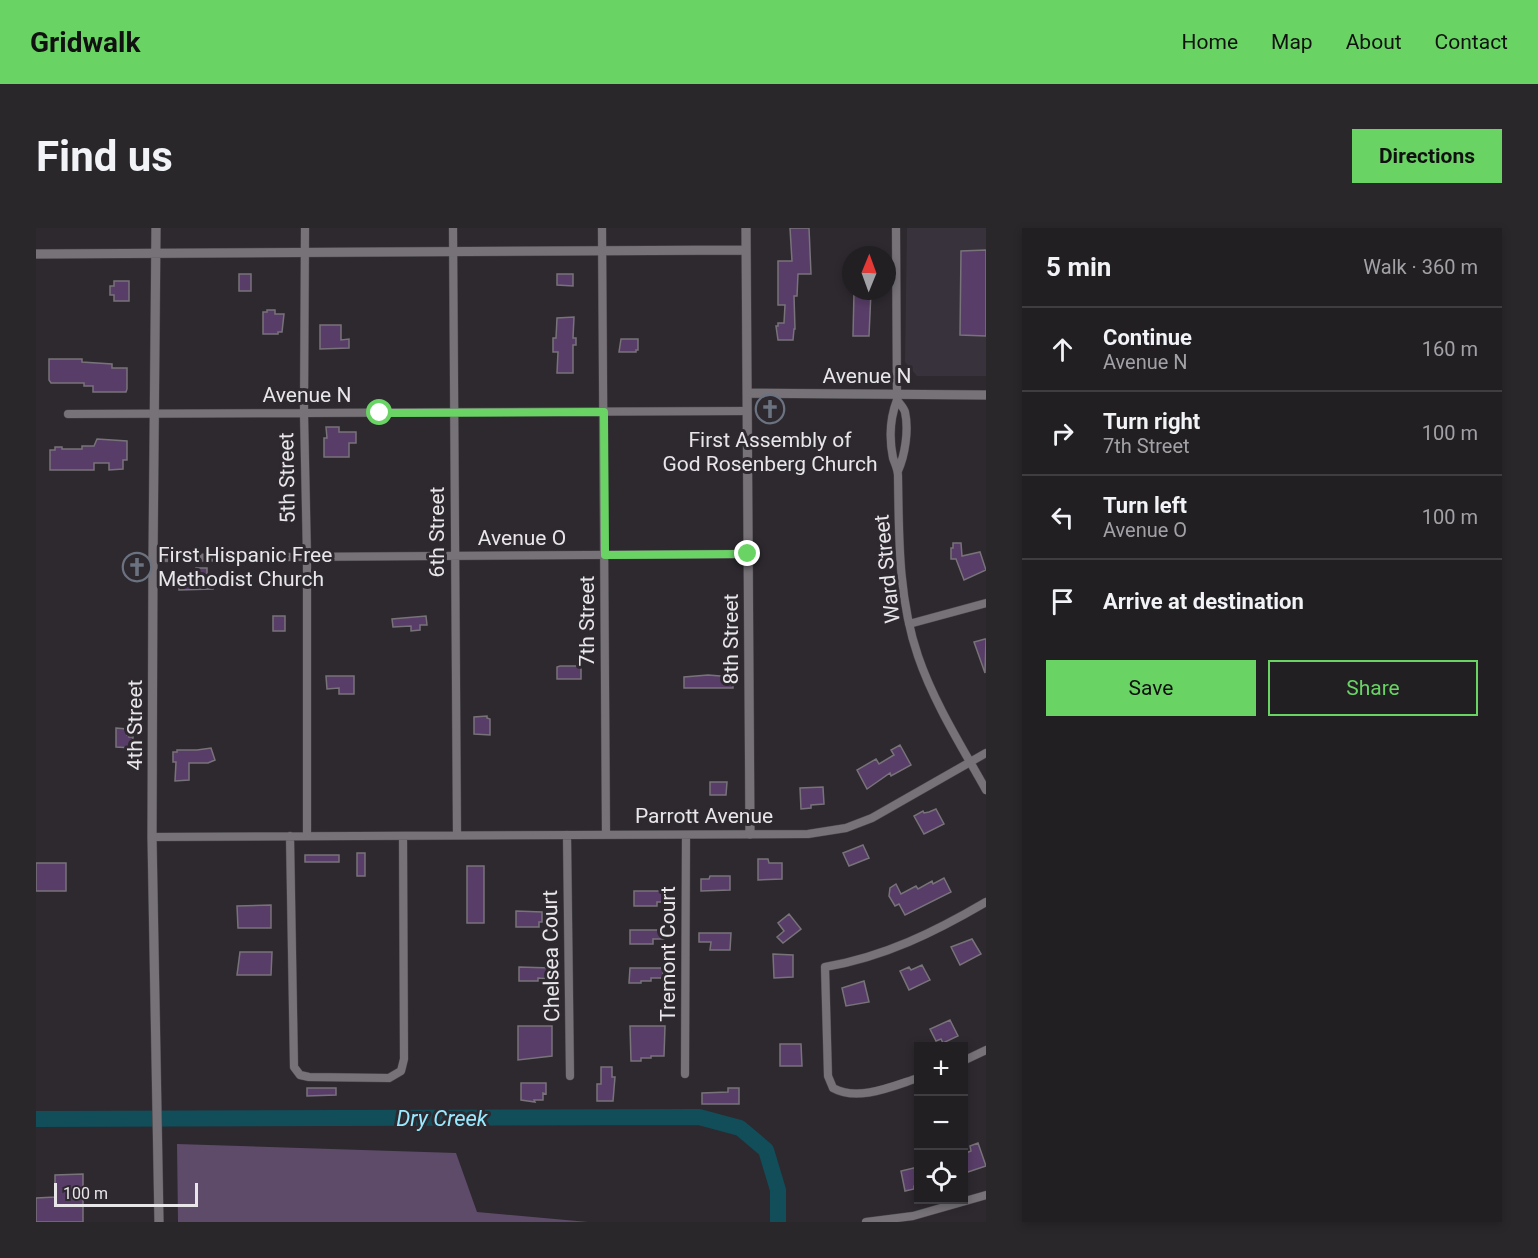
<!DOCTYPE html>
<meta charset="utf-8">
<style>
body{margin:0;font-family:Roboto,sans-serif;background:#2a272b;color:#f1f3f6}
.controls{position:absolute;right:18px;bottom:18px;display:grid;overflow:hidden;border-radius:0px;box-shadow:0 3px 9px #0003}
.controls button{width:54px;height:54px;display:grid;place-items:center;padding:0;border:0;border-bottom:2px solid #3f3d41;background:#221f23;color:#f1f3f6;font:30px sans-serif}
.compass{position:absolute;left:806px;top:18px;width:54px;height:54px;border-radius:50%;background:#221f23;box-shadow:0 3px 9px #0003;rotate:1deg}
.scale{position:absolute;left:18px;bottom:15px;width:144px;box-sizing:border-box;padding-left:6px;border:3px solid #e8e6e9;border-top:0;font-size:16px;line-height:21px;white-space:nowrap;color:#e8e6e9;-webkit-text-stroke:4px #2d292f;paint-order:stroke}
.stop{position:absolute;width:18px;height:18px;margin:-14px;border:4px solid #69d464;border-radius:50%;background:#fff}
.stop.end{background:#69d464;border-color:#fff;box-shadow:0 2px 6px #0008}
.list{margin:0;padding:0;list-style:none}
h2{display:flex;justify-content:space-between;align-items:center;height:78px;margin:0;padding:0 24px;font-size:26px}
h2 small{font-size:20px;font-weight:400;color:#a2a2a6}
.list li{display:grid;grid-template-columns:39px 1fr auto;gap:18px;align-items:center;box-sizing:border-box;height:84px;padding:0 24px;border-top:2px solid #3f3d41}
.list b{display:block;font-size:22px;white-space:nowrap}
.list p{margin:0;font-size:20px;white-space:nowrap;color:#a2a2a6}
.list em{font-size:20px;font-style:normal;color:#a2a2a6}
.actions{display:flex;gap:12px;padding:18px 24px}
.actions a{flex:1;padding:14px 0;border:2px solid #69d464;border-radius:0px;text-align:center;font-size:21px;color:#69d464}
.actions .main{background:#69d464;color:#111}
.icon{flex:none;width:33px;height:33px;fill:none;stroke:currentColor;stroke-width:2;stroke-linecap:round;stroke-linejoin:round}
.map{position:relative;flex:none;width:950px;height:994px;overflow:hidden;border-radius:0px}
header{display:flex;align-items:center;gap:36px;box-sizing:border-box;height:84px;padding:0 30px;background:#69d464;color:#111}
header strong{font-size:28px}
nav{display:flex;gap:33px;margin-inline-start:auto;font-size:21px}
.intro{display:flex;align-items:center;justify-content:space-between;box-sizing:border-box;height:144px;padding:0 36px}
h1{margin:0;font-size:42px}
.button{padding:15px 27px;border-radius:0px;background:#69d464;color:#111;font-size:21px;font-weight:700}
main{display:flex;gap:36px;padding:0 36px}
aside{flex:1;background:#221f23;border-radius:0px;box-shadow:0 3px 9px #0003}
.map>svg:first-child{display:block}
.built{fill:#38323c}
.green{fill:#5e4a69}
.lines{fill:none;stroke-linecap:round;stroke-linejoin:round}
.river{stroke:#124d5a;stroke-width:16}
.building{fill:#583d68;stroke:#777379;stroke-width:1.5}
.minor-casing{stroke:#484549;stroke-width:9}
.tertiary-casing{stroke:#484549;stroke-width:10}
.minor{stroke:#767278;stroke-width:8}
.tertiary{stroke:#767278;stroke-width:9}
.route{stroke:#69d464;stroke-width:8}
.labels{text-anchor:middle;stroke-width:6;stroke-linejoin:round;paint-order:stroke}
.street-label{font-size:21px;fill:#e8e6e9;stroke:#2d292f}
.poi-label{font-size:21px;fill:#e8e6e9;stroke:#2d292f}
.water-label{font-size:22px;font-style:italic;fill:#97eaff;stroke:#2d292f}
</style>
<header>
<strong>Gridwalk</strong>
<nav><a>Home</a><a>Map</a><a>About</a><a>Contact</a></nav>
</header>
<div class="intro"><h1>Find us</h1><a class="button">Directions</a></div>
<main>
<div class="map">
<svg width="950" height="994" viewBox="0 0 950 994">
<rect width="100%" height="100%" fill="#2d292f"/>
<path class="built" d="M871,0H950V148H881L869,134Z"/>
<path class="green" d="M141,916L420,925L441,984L552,994H142Z"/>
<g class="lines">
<path class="river" d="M0,891L663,889L704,900L730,922L742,962V994"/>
</g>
<path class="building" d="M754,0H773L775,46H762L761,68H758L759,101H758L757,112H742L740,98H742V95H748L749,77H742V33H756Z
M950,22V108L924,107L925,23Z
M203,46H215V63H203Z
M521,46H537V58L521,57Z
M78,53H93V73H78V67H74V58H78Z
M818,64H835L833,108H817Z
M231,82H239V86H248L246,104H242V106H227V84H231Z
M538,89L537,110H540V117H537V145H521L522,124H517V110H520L521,90Z
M284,97H305V112L313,111V120L284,121Z
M585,111H602V122H600V124H583Z
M13,131H46V134L76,136V140H91V161L90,164H57V158H48V155H15L13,152Z
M290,199H303V204H320V215H313V229H288V210H291Z
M61,211L91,213V232H87V241L73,242V235H58V242H14V222H19V219H26V221H46V218H58Z
M917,315H925L926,328L944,324L950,342L928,352L920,331H915V320H917Z
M160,340H171V349H177V361L143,362V348H160Z
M237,388H249V403H237Z
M390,388L391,397H384V402L375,403V398L357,399L356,391Z
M949,411H950L949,445L938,414Z
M524,438H545V451H521V439Z
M672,447L697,449V460H648V449Z
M290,448H318V466H303V460L291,461Z
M451,488V490L454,491V507L438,506V489Z
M80,500L91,501V507H93V509H97V520L80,519Z
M864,517L875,537L855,548L854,545L831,561L821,542L840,531L843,536L858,527L855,522Z
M175,520L179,532L172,535H153V552L139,553L140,534H137V524H141V522H161Z
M674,554H691L690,567H674Z
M787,559L788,576L775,577V580L765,581L764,560Z
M900,581L908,596L888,606L878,588L887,583L888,585L893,584Z
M827,617L833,630L813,638L807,625Z
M321,625H329V648H321Z
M269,627H303V634H269Z
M722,631H732L733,635H746V651L722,652Z
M0,635H30V663H0Z
M431,638H448V695H431Z
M674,648H694V662L665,663V651H673Z
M908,650L915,664L869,687L863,676L859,678L853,668L854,660L860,656L865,666L880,658L882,661L896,653L897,656Z
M598,663H627V674H621V678H598Z
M235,677V700H202L201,678Z
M480,683L506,684V694H503V699H480Z
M753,686L765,701L747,715L741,709L748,703L742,695Z
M594,702H628V711H617V716H594Z
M663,705H695L694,722H674L675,714H663Z
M936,711L945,726L924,737L915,719Z
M204,724H236L235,747H201Z
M737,726L757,727V749L738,750Z
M886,737L894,752L873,762L864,743L873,739L875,742Z
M483,739L515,740V751L502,750V753H483Z
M594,740H627V750H615V753H605V755H593Z
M828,753L833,774L810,778L806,760Z
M914,792L922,808L907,815L905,811L900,813L894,801Z
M482,798H516V828L482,832Z
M594,798H629L628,828H615V830H605V833H595Z
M744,816H765L766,838H744Z
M565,839H576V849H579L577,873H561V856H565Z
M485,855H510V866L507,865V872H498L499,874L485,872Z
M271,860H300V867L271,868Z
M692,860H703V876H666V865L692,864Z
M942,915L950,938L929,945L927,926L935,923L934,918Z
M882,939V957L878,958V961L869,963L865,943Z
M47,946V994H0V970L19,969V947Z"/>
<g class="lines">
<g class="minor-casing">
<path id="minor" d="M269,0L268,185L271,329V608
M417,0L421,607
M566,0L570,607
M860,0L861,172C854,190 853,210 857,230C859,236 862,241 862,248C863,308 862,370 882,428C898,475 926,519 950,562
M861,172C864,176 868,180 869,184C873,202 869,227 862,243
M32,186L711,183
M117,330L712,326
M873,396L950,375
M531,607L534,848
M254,608L258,839L264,847L273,849L353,850L365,843L368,831L367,608
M116,609L772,606L810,600L836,590L950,525
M927,833L950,822
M649,846L650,607
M882,850C857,858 822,874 797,860L792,848L789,739C848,729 899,704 950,674
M830,994L877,988L950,967"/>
</g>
<g class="tertiary-casing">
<path id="tertiary" d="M120,0L117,330L116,609L123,994
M710,0L714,606
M0,26L710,22
M711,165L950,167"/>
</g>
<use href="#minor" class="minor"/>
<use href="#tertiary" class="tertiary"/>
</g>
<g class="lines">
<path class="route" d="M344,185L568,184L569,327L712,326"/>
</g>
<defs>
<g id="church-ring" transform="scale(1.5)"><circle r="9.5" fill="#2d292f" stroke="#6b7280" stroke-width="1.5"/><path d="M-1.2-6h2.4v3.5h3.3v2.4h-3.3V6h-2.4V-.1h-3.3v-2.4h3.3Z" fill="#6b7280"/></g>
</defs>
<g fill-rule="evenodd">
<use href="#church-ring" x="734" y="181"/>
<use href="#church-ring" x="101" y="339"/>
</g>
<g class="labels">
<g class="street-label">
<text x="831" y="155">Avenue N</text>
<text x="271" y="174">Avenue N</text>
<text transform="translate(251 250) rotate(-91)" y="7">5th Street</text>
<text transform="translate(401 304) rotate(-90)" y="7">6th Street</text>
<text x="486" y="317">Avenue O</text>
<text transform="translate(851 341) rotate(-96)" y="7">Ward Street</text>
<text transform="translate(551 393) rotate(-90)" y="7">7th Street</text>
<text transform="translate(695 411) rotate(-90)" y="7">8th Street</text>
<text transform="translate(99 497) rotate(-90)" y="7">4th Street</text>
<text x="668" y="595">Parrott Avenue</text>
<text transform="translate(632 726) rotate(-90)" y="7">Tremont Court</text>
<text transform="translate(515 728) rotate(-91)" y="7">Chelsea Court</text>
</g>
<g class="poi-label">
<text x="734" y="219">First Assembly of<tspan x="734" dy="24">God Rosenberg Church</tspan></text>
<text x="122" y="334" text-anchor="start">First Hispanic Free<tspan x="122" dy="24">Methodist Church</tspan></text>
</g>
<g class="water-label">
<text x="406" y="898">Dry Creek</text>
</g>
</g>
</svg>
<div class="controls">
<button>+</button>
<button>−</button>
<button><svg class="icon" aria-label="locate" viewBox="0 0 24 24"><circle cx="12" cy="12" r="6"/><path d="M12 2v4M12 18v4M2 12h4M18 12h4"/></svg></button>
</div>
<svg class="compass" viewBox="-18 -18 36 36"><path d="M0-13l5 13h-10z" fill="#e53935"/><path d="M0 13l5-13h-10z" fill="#a2a2a6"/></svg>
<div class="scale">100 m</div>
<div class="stop" style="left:344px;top:185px"></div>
<div class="stop end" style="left:712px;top:326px"></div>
</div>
<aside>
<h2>5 min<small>Walk · 360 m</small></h2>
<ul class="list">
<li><svg class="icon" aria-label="ahead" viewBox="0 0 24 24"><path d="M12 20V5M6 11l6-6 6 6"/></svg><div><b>Continue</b><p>Avenue N</p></div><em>160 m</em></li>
<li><svg class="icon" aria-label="right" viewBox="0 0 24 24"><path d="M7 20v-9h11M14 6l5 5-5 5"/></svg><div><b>Turn right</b><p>7th Street</p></div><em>100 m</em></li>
<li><svg class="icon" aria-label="left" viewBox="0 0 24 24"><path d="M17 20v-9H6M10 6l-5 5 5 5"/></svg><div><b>Turn left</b><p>Avenue O</p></div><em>100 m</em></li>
<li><svg class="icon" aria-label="arrive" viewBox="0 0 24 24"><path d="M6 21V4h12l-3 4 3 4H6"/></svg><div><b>Arrive at destination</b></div></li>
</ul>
<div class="actions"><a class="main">Save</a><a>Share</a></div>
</aside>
</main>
